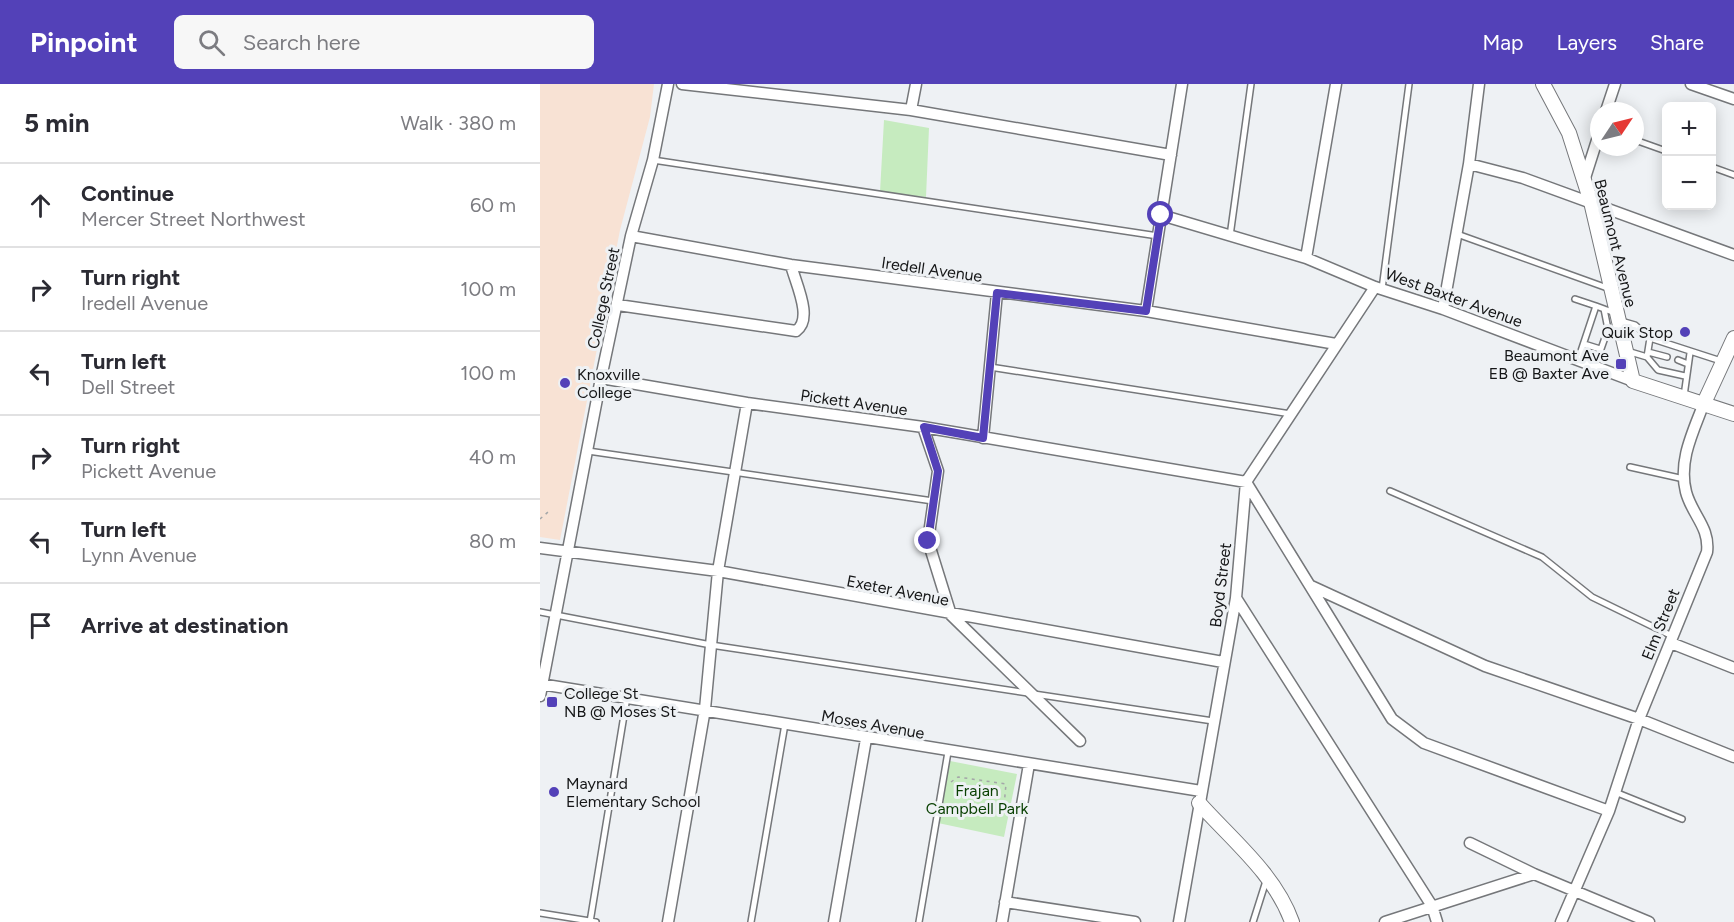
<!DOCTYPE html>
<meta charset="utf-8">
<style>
body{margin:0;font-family:Figtree,sans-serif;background:#f7f7f7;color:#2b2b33}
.controls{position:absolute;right:18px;top:18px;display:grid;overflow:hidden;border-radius:9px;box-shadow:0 3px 15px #0003}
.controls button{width:54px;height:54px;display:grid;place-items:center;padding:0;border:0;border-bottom:2px solid #e1e1e2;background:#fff;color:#2b2b33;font:30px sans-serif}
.compass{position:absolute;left:1050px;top:18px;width:54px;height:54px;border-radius:50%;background:#fff;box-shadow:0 3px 15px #0003;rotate:55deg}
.stop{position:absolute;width:18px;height:18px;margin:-14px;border:4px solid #5341b8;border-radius:50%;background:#fff}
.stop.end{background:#5341b8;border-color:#fff;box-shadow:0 2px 6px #0008}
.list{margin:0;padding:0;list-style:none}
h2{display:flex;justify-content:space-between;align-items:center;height:78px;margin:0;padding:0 24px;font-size:26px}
h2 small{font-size:20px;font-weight:400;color:#7c7c81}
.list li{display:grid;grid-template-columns:39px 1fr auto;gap:18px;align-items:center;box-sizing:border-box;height:84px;padding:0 24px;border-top:2px solid #e1e1e2}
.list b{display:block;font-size:22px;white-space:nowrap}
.list p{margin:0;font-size:20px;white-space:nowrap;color:#7c7c81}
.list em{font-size:20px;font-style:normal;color:#7c7c81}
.icon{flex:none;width:33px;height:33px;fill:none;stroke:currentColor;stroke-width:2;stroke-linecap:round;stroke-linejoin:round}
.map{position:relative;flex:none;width:1194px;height:838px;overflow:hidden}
header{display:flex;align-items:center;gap:36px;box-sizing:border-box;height:84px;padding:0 30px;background:#5341b8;color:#fff}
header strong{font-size:28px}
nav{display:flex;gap:33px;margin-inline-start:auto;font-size:21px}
.search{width:420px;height:54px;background:#f7f7f7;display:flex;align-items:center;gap:15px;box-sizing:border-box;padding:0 21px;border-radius:9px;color:#7c7c81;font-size:22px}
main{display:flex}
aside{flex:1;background:#fff}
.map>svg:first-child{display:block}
.education{fill:#f8e2d4}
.green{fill:#c6ebbf}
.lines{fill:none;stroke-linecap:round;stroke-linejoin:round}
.service-casing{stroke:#75777a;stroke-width:8}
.minor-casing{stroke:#75777a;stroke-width:13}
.tertiary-casing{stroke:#75777a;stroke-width:16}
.path{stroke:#a4a6a8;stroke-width:1.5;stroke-dasharray:3 4.5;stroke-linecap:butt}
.service{stroke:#fff;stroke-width:5}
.minor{stroke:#fff;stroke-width:10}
.tertiary{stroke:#fff;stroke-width:14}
.route{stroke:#5341b8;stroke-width:8}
.poi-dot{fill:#5341b8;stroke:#eef1f4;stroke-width:2}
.labels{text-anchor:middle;stroke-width:6;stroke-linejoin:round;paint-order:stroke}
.street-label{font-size:16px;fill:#151617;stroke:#eef1f4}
.poi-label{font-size:16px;fill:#151617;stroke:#eef1f4;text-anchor:start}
.park-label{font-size:16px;fill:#083f00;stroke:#eef1f4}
</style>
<header>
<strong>Pinpoint</strong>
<div class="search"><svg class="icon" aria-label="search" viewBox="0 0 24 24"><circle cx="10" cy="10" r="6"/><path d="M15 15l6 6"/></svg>Search here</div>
<nav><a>Map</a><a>Layers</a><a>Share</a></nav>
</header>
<main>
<aside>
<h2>5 min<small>Walk · 380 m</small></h2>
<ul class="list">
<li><svg class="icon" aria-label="ahead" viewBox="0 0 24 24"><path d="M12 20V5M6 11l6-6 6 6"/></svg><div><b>Continue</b><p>Mercer Street Northwest</p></div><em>60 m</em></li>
<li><svg class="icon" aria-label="right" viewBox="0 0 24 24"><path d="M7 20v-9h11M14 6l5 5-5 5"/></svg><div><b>Turn right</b><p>Iredell Avenue</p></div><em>100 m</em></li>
<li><svg class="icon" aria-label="left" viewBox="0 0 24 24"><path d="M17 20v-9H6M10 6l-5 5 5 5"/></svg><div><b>Turn left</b><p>Dell Street</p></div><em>100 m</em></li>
<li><svg class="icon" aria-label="right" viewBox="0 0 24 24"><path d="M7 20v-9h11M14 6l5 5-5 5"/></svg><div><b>Turn right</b><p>Pickett Avenue</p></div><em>40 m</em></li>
<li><svg class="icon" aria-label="left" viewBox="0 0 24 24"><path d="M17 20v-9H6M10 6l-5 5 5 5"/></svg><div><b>Turn left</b><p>Lynn Avenue</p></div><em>80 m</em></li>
<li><svg class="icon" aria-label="arrive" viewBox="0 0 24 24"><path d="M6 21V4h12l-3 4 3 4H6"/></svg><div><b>Arrive at destination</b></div></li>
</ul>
</aside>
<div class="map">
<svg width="1194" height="838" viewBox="0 0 1194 838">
<rect width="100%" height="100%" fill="#eef1f4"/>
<path class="education" d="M0,0H114L110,33L80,146L20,456L0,453Z"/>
<path class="green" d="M344,36L389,44L386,113L340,108Z
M410,677L477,690L464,753L398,739Z"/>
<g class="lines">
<g class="service-casing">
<path id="service" d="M1095,56L1126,67
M113,76L618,152
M1172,83L1194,91
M917,150L1070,205
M690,152L711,0
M842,205L869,0
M1035,215L1056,222
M1081,237L1095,241L1110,254L1181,277
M1044,260L1060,265
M1087,267L1107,273L1110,254
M1108,268L1127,273
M1107,273L1118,286L1145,292
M1038,276L1056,222L1075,229
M1138,276L1148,280
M1055,282L1068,245L1064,225
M450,283L751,330
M1144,312L1150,269
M48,367L393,417
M1090,383L1144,395
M850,407L1002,473L1052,513L1132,552
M0,528L171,561L673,637
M1075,708L1142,735
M0,829L56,838
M50,838L87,613
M211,838L245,640
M379,838L408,668
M713,838L726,797"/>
</g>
<g class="minor-casing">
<path id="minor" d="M142,0L371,26L631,71
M1151,0L1194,15
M371,26L376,0
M1066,27L1075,0
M929,80L983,94L1194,171
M1044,97L1059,50
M621,131L766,174L835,203L903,225L1093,297
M91,152L251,181L606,227L796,260
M766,174L796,0
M78,221L256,247C274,235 255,198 251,181
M903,225L929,80L939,0
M606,227L642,0
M61,294L207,319L383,343L706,398L852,635L884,659L1069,727
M383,343L398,387L388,457L411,531L540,657
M443,354L457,209
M0,464L178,487L683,578
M771,502L945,582L1099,635L1194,673
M696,514L892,822L897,838
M1131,559L1194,584
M0,600L661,707
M0,612L61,294L91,152L113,76L128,0
M930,759L994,790L1109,838
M465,818L595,838
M128,838L165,625L178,487L207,319
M294,838L326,655
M462,838L489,680
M639,838L696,514L706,398L835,203
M845,838L994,790
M1021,838L1069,727L1099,635L1167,468C1170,443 1152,431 1146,408C1138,377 1153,348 1164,319"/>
</g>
<g class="tertiary-casing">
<path id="tertiary" d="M1003,0L1029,49L1051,118L1093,297L1194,330
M1164,319L1194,254
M659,719C692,756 735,790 752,838"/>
</g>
<path class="path" d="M0,435L8,428
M411,698L418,693L466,700L464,722L470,727"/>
<use href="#service" class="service"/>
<use href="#minor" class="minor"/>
<use href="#tertiary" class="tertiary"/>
</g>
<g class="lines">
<path class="route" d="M388,457L398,387L384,343L443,354L457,209L606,227L621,131"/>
</g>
<g class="poi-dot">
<circle cx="1145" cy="248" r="6"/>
<rect x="1075" y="274" width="12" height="12" rx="3"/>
<circle cx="25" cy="299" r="6"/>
<rect x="6" y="612" width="12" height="12" rx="3"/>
<circle cx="14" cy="708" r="6"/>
</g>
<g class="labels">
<g class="street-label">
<text transform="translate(1076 159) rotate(76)" y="6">Beaumont Avenue</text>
<text transform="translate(392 185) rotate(8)" y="6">Iredell Avenue</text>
<text transform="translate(914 213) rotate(20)" y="6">West Baxter Avenue</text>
<text transform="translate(63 214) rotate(-78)" y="6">College Street</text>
<text transform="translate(314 318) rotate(8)" y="6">Pickett Avenue</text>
<text transform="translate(680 501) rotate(-83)" y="6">Boyd Street</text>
<text transform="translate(358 506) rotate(11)" y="6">Exeter Avenue</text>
<text transform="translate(1120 540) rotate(-68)" y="6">Elm Street</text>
<text transform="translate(333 640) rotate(10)" y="6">Moses Avenue</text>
</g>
<g class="poi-label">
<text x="1133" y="254" text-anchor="end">Quik Stop</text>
<text x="1069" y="277" text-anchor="end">Beaumont Ave<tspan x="1069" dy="18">EB @ Baxter Ave</tspan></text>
<text x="37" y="296">Knoxville<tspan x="37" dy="18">College</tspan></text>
<text x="24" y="615">College St<tspan x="24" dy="18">NB @ Moses St</tspan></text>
<text x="26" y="705">Maynard<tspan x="26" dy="18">Elementary School</tspan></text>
</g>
<g class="park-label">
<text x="437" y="712">Frajan<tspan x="437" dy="18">Campbell Park</tspan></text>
</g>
</g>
</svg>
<div class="controls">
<button>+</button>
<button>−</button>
</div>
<svg class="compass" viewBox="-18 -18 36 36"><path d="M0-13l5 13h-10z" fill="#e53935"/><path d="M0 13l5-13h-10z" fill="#7c7c81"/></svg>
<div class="stop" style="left:621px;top:131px"></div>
<div class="stop end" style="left:388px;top:457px"></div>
</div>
</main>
